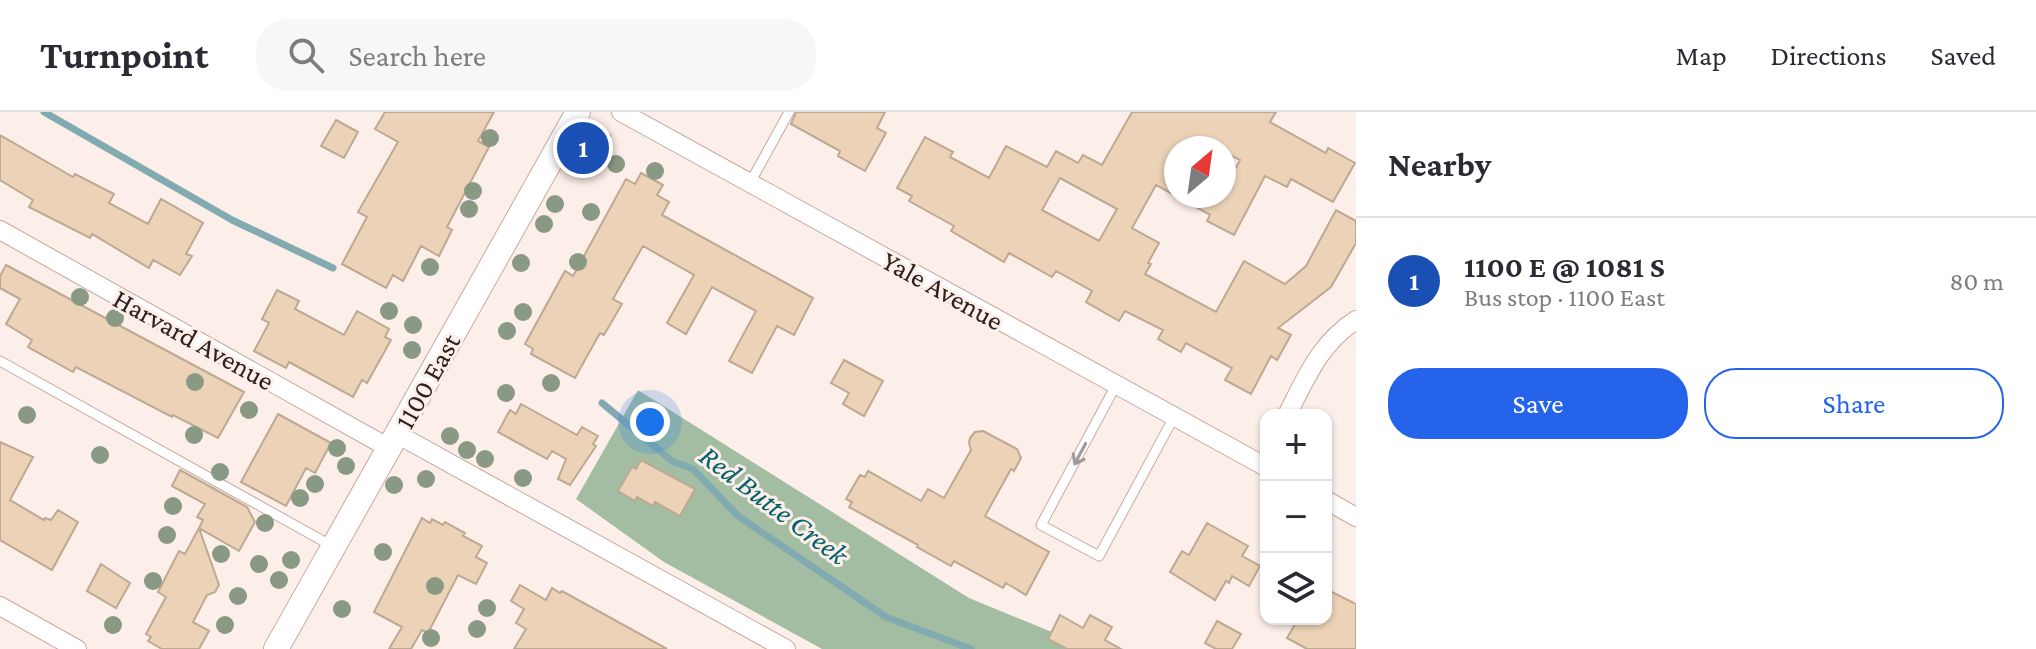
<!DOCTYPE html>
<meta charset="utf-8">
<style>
body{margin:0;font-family:"Crimson Pro",serif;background:#f7f7f7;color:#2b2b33}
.controls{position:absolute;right:24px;bottom:24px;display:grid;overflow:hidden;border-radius:16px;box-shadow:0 2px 6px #0004}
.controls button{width:72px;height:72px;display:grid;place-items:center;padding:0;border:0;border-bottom:2px solid #e1e1e2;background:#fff;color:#2b2b33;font:40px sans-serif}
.compass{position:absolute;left:1164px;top:24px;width:72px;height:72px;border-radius:50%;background:#fff;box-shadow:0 2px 6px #0004;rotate:29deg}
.you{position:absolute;left:650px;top:310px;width:28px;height:28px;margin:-20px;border:6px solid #fff;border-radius:50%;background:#1a73e8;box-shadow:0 0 0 12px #1a73e833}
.badge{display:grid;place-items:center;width:52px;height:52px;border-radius:50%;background:#2563eb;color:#fff;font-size:26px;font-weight:700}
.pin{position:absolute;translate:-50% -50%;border:4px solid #fff;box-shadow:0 2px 8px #0006}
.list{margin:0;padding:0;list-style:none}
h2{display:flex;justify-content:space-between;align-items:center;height:104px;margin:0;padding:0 32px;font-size:34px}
h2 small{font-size:26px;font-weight:400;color:#7c7c81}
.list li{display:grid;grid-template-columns:52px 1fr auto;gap:24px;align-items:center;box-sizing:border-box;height:128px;padding:0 32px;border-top:2px solid #e1e1e2}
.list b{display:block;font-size:30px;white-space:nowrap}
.list p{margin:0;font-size:26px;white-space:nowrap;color:#7c7c81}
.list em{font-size:26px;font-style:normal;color:#7c7c81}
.actions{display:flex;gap:16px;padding:24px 32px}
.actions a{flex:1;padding:18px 0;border:2px solid #2563eb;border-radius:32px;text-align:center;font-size:28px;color:#2563eb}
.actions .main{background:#2563eb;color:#fff}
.icon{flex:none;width:44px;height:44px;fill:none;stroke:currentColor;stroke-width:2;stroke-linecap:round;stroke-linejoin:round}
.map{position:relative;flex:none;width:1356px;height:537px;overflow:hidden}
header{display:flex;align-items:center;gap:48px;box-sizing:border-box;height:112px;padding:0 40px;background:#fff;border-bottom:2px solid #e1e1e2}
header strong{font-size:38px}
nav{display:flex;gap:44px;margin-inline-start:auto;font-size:28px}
.search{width:560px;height:72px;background:#f7f7f7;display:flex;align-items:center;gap:20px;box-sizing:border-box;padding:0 28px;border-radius:32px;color:#7c7c81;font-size:30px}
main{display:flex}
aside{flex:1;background:#fff}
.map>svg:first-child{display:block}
.forest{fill:#a3bda3}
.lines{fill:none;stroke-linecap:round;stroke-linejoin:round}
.stream{stroke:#81abb1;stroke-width:7}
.building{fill:#ecd3b7;stroke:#bda992;stroke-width:2;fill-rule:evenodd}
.service-casing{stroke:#c8a99d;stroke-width:11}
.minor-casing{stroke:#c8a99d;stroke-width:20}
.tertiary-casing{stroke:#c8a99d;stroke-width:26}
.path{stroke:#b5a8a3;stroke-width:4;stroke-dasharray:6 6;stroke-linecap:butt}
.service{stroke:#fff;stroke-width:9}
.minor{stroke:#fff;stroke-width:18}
.tertiary{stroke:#fff;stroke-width:24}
.tree{fill:#8a9983}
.oneway{stroke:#a09c99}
.labels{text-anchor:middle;stroke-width:6;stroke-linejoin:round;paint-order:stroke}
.street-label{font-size:28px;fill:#2d221d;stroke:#fceee9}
.water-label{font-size:30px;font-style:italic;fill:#06626b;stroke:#fceee9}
</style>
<header>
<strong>Turnpoint</strong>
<div class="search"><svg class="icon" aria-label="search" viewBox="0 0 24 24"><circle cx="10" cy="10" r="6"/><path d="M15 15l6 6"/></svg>Search here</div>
<nav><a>Map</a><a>Directions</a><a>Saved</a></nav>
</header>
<main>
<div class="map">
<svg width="1356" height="537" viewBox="0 0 1356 537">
<rect width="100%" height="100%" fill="#fceee9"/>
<path class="forest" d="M638,278L969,486L1093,537H822L664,450L576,387Z"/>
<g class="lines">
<path class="stream" d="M44,0L232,108L333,156
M602,291L672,349L693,357L738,404L886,505L971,537"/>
</g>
<path class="building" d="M385,0H494L478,29L489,35L447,115L452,118L439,144L421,134L403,169L393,163L386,176L342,152L367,105L358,100L398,30L375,17Z
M796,0H885L877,16L886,21L865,59L838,44L840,39L791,12Z
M1132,0H1276L1270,10L1326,41L1328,36L1355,51L1333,90L1291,67L1287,75L1265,64L1234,123L1207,109L1210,103L1156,73L1132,116L1159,131L1148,151L1151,152L1145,162L1216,200L1244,149L1285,172L1306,154L1336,98L1356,109V131L1331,175L1278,216L1291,223L1277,248L1271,244L1251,282L1225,268L1232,256L1186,231L1181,240L1158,227L1163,218L1125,199L1119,209L1086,190L1092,179L1056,159L1052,165L1009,141L1004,150L951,119L954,114L909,89L912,84L897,76L925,25L953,40L950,45L989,66L1006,34L1047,55L1056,39L1078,51L1083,43L1102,53ZM1176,36H1224V40L1240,48L1224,78V84H1176ZM1060,66L1117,97L1099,129L1042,98Z
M336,8L358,20L344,46L321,34Z
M0,23L73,65L75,62L114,82L109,91L148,112L161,87L203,111L186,142L192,144L180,163L153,148L149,156L92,122L90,126L29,95L33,88L0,68Z
M641,61L663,73L657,83L669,90L662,103L813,186L794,223L777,214L752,261L729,249L756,199L712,175L686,222L667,211L694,163L643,134L613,187L622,192L604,223L600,221L575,266L531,242L533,237L525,232L565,159L573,164L626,67L635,72Z
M6,153L244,280L218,326L173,303L172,305L76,255L73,260L28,235L32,228L6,212L20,187L0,176V164Z
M277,178L299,189L295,197L344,223L357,199L389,217L385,225L391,228L367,271L362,268L353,285L289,250L286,256L254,239L269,211L262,207Z
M844,248L883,269L864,304L843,292L849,281L831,271Z
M521,292L577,323L582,315L598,324L593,332L596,334L570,373L558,367L566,347L552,339L547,347L498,320L510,298L516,302Z
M278,302L331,331L315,361L306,356L286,394L241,370Z
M983,319L1017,337L1021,346L1014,359L1011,357L985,404L1049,440L1026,483L1006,471L1003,476L954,449L951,454L917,435L918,433L849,395L852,390L846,387L860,363L865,365L868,359L921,389L928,377L944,386L971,338L969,331L970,326L975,320Z
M0,330L33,345L10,388L44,408L45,406L51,408L58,398L78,410L52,458L0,428Z
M641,348L695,377L680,404L655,390L653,394L637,385L635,389L618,379L632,355L636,357Z
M180,358L247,395L255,410L239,439L199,416L203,408L197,405L205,392L172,374Z
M422,406L430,411L432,407L443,413L445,410L465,421L463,424L482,434L476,445L487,451L476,472L458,463L428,521L422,518L411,537H389L402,515L374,500Z
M1207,411L1248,434L1242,444L1260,454L1249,474L1232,464L1229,471L1226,469L1215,488L1170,460L1182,439L1189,443Z
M199,416L219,473L215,480L207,483L193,510L209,519L199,537H162L148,529L151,525L146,522L166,485L158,480L179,439L185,442Z
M101,452L130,471L116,496L87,479Z
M520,473L546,488L552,476L560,481L562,479L667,537H514L526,517L516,511L524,497L511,489Z
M1326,477L1356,492V537H1307L1287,526L1298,507H1326Z
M1060,503L1083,516L1090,503L1112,515L1105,528L1121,537H1067L1048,527Z
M1217,509L1241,522L1232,537H1216L1205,531Z"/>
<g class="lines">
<g class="service-casing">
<path id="service" d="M750,71L789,0
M0,249L332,434
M1116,273L1041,413L1099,444L1174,305"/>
</g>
<g class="minor-casing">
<path id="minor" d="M621,0L1266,355
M0,118L389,336
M1287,303C1306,266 1320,231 1356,208
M397,322L786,537
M1326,388L1356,405
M0,494L77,537"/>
</g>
<g class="tertiary-casing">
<path id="tertiary" d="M276,537L578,0"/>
</g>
<path class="path" d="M595,17L609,24L616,22"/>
<use href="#service" class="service"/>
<use href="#minor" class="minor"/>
<use href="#tertiary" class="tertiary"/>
</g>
<g class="tree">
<circle cx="490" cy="26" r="9"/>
<circle cx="616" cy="52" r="9"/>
<circle cx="655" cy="59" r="9"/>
<circle cx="473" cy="79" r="9"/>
<circle cx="555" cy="92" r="9"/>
<circle cx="469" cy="97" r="9"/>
<circle cx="591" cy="100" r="9"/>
<circle cx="544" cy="112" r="9"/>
<circle cx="578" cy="150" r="9"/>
<circle cx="521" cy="151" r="9"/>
<circle cx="430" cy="155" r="9"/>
<circle cx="80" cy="185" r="9"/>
<circle cx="389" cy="199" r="9"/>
<circle cx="523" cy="200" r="9"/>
<circle cx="115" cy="206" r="9"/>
<circle cx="413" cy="213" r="9"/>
<circle cx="507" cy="219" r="9"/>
<circle cx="412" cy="238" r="9"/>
<circle cx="195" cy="270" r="9"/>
<circle cx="551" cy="271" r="9"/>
<circle cx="506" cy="281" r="9"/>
<circle cx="249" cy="298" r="9"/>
<circle cx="27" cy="303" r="9"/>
<circle cx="194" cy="323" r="9"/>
<circle cx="450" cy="324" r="9"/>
<circle cx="337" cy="336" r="9"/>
<circle cx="467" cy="338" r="9"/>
<circle cx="100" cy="343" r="9"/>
<circle cx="485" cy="347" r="9"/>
<circle cx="346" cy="354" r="9"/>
<circle cx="220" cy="360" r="9"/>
<circle cx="523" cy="366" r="9"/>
<circle cx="426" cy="367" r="9"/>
<circle cx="315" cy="372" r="9"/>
<circle cx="394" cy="373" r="9"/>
<circle cx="300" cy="386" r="9"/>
<circle cx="173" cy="394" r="9"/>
<circle cx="265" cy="411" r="9"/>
<circle cx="167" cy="423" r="9"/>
<circle cx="383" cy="440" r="9"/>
<circle cx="221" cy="442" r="9"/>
<circle cx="291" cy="448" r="9"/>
<circle cx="259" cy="452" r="9"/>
<circle cx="279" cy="468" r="9"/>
<circle cx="153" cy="469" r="9"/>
<circle cx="435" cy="474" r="9"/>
<circle cx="238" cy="484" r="9"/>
<circle cx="487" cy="496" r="9"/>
<circle cx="342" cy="497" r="9"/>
<circle cx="113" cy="513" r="9"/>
<circle cx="225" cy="513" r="9"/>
<circle cx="477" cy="517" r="9"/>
<circle cx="431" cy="526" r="9"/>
</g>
<defs><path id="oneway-shaft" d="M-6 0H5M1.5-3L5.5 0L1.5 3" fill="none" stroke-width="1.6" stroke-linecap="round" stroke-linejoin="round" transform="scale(2)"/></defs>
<use class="oneway" href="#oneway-shaft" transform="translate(1080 342) rotate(118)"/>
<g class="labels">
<g class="street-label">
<text transform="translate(943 178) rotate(29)" y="10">Yale Avenue</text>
<text transform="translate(194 227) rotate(29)" y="10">Harvard Avenue</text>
<text transform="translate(427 269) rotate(-61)" y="10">1100 East</text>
</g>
<g class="water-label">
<text transform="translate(774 393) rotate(37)" y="10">Red Butte Creek</text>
</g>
</g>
</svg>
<div class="controls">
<button>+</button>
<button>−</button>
<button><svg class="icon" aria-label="layers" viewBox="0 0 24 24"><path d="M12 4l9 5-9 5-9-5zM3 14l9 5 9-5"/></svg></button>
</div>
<svg class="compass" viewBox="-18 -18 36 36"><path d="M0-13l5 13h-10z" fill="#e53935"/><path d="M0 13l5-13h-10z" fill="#7c7c81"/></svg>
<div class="you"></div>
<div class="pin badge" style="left:583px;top:36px;background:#1a4fb4">1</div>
</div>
<aside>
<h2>Nearby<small></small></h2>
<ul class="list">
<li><span class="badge" style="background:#1a4fb4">1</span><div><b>1100 E @ 1081 S</b><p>Bus stop · 1100 East</p></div><em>80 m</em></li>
</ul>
<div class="actions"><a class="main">Save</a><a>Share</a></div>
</aside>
</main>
